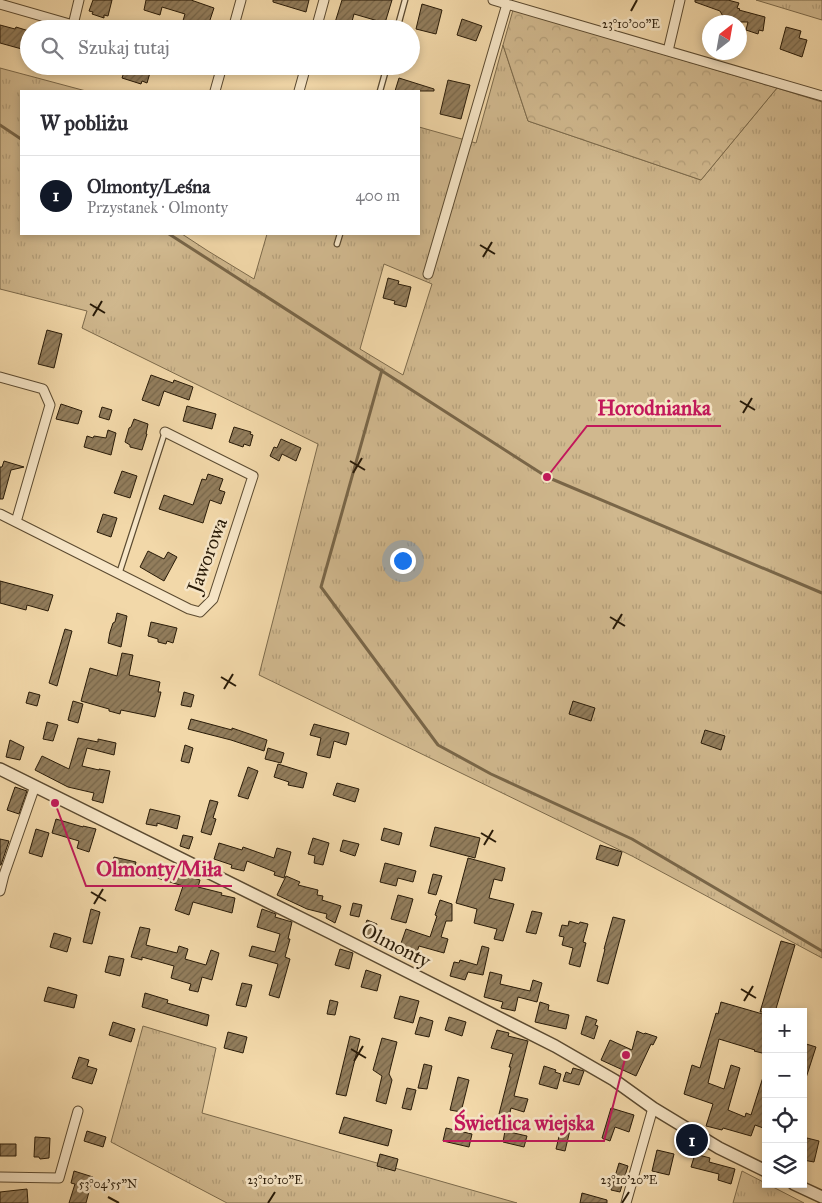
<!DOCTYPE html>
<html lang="pl">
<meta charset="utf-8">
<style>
body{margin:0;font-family:"IM FELL Great Primer",serif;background:#f2f2f3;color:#2b2b33}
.controls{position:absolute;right:15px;bottom:15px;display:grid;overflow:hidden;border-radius:0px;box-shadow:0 2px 8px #0003}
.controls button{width:45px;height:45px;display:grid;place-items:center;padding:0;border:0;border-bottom:1px solid #e1e1e2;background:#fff;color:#2b2b33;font:25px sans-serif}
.compass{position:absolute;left:702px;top:15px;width:45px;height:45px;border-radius:50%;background:#fff;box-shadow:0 2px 8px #0003;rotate:31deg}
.you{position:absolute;left:402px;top:560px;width:18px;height:18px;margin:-12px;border:4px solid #fff;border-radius:50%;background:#1a73e8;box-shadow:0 0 0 8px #1a73e833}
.badge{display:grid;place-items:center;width:32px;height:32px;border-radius:50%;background:#111827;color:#fff;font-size:16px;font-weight:700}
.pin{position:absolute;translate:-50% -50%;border:2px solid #fff;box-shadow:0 1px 5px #0006}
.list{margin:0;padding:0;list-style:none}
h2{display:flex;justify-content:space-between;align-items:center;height:65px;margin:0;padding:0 20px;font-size:21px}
h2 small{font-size:16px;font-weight:400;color:#7c7c81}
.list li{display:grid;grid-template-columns:32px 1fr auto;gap:15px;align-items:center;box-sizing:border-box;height:80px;padding:0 20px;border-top:1px solid #e1e1e2}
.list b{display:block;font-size:19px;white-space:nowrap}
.list p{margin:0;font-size:16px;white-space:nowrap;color:#7c7c81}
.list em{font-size:16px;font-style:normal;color:#7c7c81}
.icon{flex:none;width:28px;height:28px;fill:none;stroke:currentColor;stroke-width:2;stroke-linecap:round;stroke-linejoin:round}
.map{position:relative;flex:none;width:822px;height:1203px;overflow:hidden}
.search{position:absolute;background:#fff;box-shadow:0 2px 8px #0003;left:20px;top:20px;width:400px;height:55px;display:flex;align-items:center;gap:12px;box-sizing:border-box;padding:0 18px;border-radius:28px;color:#7c7c81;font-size:19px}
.panel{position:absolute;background:#fff;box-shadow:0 2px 8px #0003;left:20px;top:90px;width:400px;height:145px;border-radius:0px}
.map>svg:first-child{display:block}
.grass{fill:url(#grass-tufts);stroke:#7c6a4b;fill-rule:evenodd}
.forest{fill:url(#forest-crowns);stroke:#7c6a4b}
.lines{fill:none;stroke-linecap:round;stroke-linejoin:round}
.stream{stroke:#796648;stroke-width:3}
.building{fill:url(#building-hatch);stroke:#291b08}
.service-casing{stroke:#5b4a30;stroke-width:7}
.minor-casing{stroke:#5b4a30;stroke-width:11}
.tertiary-casing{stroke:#5b4a30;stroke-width:14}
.service{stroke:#f7e6c7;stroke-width:4.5}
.minor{stroke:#f7e6c7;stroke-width:9}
.tertiary{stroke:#f7e6c7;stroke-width:11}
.ticks{fill:none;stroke:#291b08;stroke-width:2}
.labels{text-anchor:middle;stroke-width:5;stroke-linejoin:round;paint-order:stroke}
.street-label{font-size:20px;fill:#291b08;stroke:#f7e6c7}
.ticks-label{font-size:12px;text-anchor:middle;fill:#291b08;stroke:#f7e6c7;stroke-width:5;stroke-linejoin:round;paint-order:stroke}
.leader{fill:none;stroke:#c2185b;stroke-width:2}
.callout-dot{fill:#c2185b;stroke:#f7e6c7;stroke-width:2}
.callout-label{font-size:21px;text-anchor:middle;font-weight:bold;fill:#c2185b;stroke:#f7e6c7;stroke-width:5;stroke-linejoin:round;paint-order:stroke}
</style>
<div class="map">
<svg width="822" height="1203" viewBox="0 0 822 1203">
<defs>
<pattern id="grass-tufts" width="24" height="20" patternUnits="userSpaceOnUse" patternTransform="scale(1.25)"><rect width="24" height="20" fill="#d0b88e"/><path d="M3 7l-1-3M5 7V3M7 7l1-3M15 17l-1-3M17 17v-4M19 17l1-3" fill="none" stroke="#b39e79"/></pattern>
<pattern id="forest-crowns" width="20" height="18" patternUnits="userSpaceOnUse" patternTransform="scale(1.25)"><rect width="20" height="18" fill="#d0b88e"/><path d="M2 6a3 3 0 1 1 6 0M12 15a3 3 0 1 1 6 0" fill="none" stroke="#b39e79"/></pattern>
<pattern id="building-hatch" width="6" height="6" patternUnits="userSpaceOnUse" patternTransform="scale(1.25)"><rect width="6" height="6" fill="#927d5c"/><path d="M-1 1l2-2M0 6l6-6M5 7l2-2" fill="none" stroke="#77664a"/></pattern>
</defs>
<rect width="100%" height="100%" fill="#f2d8a9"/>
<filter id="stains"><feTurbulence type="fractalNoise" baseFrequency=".004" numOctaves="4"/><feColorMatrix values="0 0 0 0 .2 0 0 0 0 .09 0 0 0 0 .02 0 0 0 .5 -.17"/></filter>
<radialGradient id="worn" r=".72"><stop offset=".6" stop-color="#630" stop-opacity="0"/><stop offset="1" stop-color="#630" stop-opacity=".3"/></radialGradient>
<path class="grass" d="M756,0H822V20Z
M503,45L528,121L701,180L777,88L822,102V958L632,856L259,675L318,444L82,328L87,311L0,289V68L86,91H21V234H182L208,251L254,279L267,234H419V127L476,143ZM384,264L432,284L403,375L360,349Z
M143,1026L216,1048L202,1113L517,1203H227L111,1142Z
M742,1171L804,1203H733Z"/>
<path class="forest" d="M513,10L777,88L701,180L528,121L503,45Z"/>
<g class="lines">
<path class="stream" d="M0,125L21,139
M169,234L547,477L822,593
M382,370L321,587L438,745L491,774L632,839L822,951"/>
</g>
<path class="building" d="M93,0H112L108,16L104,15V18L92,14L93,12L89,11Z
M146,0H191L214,8L207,29H195L182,24L185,14L162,7L160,15L144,10Z
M273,0H309L306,12L273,2Z
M342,0H392L385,23L354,14L350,29H333Z
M695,0H728L739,3L737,8L740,9L739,10L765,17L763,31L759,30L758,34L746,30L748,22H726L720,11L695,2Z
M422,4L442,10L436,34L416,29Z
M462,19L482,26L476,41L457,35Z
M0,25L15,29L16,27L29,31V51L0,43Z
M786,27L801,31L799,38L807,40L802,57L780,49Z
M126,66H152L147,83L142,81L141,84L122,78Z
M399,78L434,89V91H395Z
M448,80L470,85L461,119L440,114Z
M388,278L399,281L398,284L411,287L406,307L394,304L395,301L383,298Z
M47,330L62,334L54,368L38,364Z
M151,375L173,383L174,380L193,387L189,400L164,391L159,406L142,400Z
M61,404L82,411L78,424L56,419Z
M187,406L216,414L212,429L183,421Z
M102,407L112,410L109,420L99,417Z
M134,419L148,424L146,434H147L142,450L130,447V445L125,442L129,428L131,427Z
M234,427L251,432L250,434L253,435L250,446L244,444L243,447L229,442Z
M108,430L116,433L111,455L84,447L87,436L93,438L94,436L106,438Z
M281,439L301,448L296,461L282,454L279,461L270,456L274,447L277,448Z
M4,461L24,467L11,470L3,499H0V467H2Z
M122,471L137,476L130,498L114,493Z
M208,474L223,479L219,490L225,492L221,504L210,500L203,523L159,509L164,495L193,505L202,479L206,480Z
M103,514L117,518L111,537L97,532Z
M148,551L164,559L168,552L177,557L164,581L140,567Z
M0,581L53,595L48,611L27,605L26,610L0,603Z
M117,613L127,616L121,647L108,643L110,632L113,623L115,622Z
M151,622L177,628L173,643L167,641L166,644L158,642V639L148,636Z
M65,629L72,631L57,686L49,683Z
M122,653L133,655L129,675L160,682L158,692H161L155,717L121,710L120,714L109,711V709L81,701L90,668L117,676Z
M29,692L40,695L37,706L26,703Z
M184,692L194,695L191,707L181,705Z
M73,701L83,704L78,723L68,720Z
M573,701L595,708L591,721L569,714Z
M191,719L232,730V728L267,740L264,751L231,740L188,729Z
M47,722L58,725L53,741L43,739Z
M314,724L349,733L346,745L334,741L330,758L317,755L321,738L310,735Z
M705,730L725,736L721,750L701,743Z
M78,738L98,742V739L116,743L114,755L87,748L82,766L99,770V769L110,771L103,803L92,800L94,793L68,787L35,770L42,756L69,769Z
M10,740L24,747L20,760L6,757Z
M185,745L193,748L189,763L181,761Z
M268,748L284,753L281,763L265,759Z
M278,764L307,773L303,788L288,785L289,782L274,777Z
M248,767L258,771L248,799L238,796Z
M337,783L359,789L355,802L333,795Z
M15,787L27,791L19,814L7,810Z
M210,800L218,802L213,818L216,819L211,835L201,832Z
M150,809L180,816L177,829L157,823V826L146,824Z
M56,819L83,827V826L96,829L89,852L77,848L79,841L52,833Z
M435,827L480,838L475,858L430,846Z
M384,828L402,833L399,845L381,840Z
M36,829L49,833L42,857L29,853Z
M183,835L193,837L189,849L180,846Z
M313,838L329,843L323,865L314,863L315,856L308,854Z
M0,839L9,841L1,865H0Z
M343,840L359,844L355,856L340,851Z
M219,843L242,850L243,847L274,858L277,848L291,852L284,878L274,875L275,872L247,861L244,871L231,868L232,865L214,859Z
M600,845L622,852L618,866L596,859Z
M114,857L136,862L133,874L111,869Z
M468,858L505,868L502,881L494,879L489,898L514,904L503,941L494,939L497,929L474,923L477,909L456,903Z
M385,863L416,871L413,882L398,878L396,886L380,882Z
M159,865L173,871V872L200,880L198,887L222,893L221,895L235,898L232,913L193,902L189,915L175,910L183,886L154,877Z
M433,874L442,876L436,895L428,893Z
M286,876L300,882L298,885L318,890L317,895L323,896L322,900L341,906L335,923L326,918L327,914L307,909L277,895Z
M398,895L413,899L406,923L391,919Z
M440,900L452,904V921H446L441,937L448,939L444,953L419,946L416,955L399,949L406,929L430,937L437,916L435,915Z
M353,903L362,905L359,917L350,915Z
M91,909L100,912L92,944L83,942Z
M262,909L276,914L275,917L292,922L288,939H290L285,957L290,959L279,998L269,995L278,964L249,956L252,946L275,952L280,934L257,927Z
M532,911L542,913L536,934L526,932Z
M613,917L625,920L608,984L597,981L605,949H604Z
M367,920L377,924L372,938L362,934Z
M569,921L579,924L580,922L588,924L583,942L586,943L580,967L569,964L573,948L562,945L564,937L559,936L562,925L568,926Z
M140,927L150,929L146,945L177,953L179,946L188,949L185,959L206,965L211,950L219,953L212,980L202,977L198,992L189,990L191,984L171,978L174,966L142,957V960L131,957Z
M54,933L71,938L67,952L50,947Z
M781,941L795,945L775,1012H760Z
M482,946L489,948L483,975L468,972L465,980L450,976L454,962L459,963L460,960L477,965Z
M340,949L353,953L349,969L335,965Z
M109,956L124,959L120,976L105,972Z
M366,970L381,975L377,991L361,987Z
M490,972L502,975L500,984L530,991L533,980L542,983L537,1002L518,997L515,1011L501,1008L503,1002L484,997Z
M242,983L252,985L246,1007L236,1005Z
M48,987L77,995L74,1008L44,1001Z
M145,993L168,1000L167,1003L209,1015L207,1026L142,1007Z
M400,996L419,1001L413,1023L394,1018Z
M330,1000L338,1002L335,1015L327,1014Z
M540,1002L549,1005L548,1010L569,1015L566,1029L535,1022Z
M721,1002L766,1015V1054L754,1051L755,1050L719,1039L708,1083L724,1089L731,1065L740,1068L728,1110L745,1117L746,1113L751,1115L764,1074H766V1129L755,1125L751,1136L723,1128L722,1130L706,1126L713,1104L684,1094L692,1065L700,1068L716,1013L718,1014Z
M586,1016L597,1020L595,1025L598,1026L594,1039L581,1034Z
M420,1017L433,1021L429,1037L415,1034Z
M449,1017L466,1022L462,1036L445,1030Z
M113,1022L135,1029L131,1042L109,1035Z
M497,1030L509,1033L508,1036L528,1041L514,1096L528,1099L524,1112L511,1108L509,1117L499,1114L511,1067H509L513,1054L491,1048Z
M637,1031L644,1034L645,1033L657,1037L653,1045L651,1044L636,1076L601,1060L610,1040L632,1050Z
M228,1032L247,1037L243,1053L224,1048Z
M350,1036L360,1039L346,1096L336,1094Z
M382,1038L397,1042L389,1074L392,1080L386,1104L376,1101L382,1076L373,1070Z
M803,1043L816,1047L805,1081L803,1080Z
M79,1057L89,1060L87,1066L97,1069L92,1084L72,1078Z
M424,1064L432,1066L427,1089L418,1088Z
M544,1066L556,1070L555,1072L561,1074L557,1089L539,1084Z
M573,1068L584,1071L579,1085L563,1081L566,1072L571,1074Z
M458,1077L469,1080L461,1112L450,1110Z
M407,1088L416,1090L411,1110L402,1108Z
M611,1108L634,1115L629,1132L615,1127L610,1141L602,1138Z
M344,1117L392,1130L388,1146L339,1133Z
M562,1124L571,1126L565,1151L556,1149Z
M446,1128L472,1134L469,1147L443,1141Z
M87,1131L106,1137L103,1147L84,1141Z
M505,1131L527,1136L524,1147L503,1142Z
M35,1137L50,1138L49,1158L40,1159L39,1157H34Z
M807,1138L819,1141L814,1162L803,1160V1144H806Z
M0,1144H16V1156H0Z
M657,1150L674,1154L669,1175L652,1171Z
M380,1154L398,1159L395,1171L377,1166Z
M695,1154L710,1158L709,1162L735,1169L731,1184L718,1180L719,1174L691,1167Z
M619,1163L628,1166L620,1192L611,1190Z
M74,1171L93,1177L86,1203H69L75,1184L71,1183Z
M27,1189L28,1203H0V1192Z
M582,1193L607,1200V1203H580Z"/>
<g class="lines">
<g class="service-casing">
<path id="service" d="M397,29L405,0
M380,91L387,66
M337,244L340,234
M119,574L165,432"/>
</g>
<g class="minor-casing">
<path id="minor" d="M493,0L822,96
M0,4L73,25L79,0
M73,25L87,29
M233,29L241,0
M316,29L324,0
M668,51L680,0
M215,91L222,66
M299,91L306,66
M428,274L507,4
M0,377L43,389L50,405L16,522
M0,514L189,609L200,612L213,599L253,476L165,432
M0,891L4,875L35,786
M0,1177L59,1178L78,1111
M626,1203L653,1108"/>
</g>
<g class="tertiary-casing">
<path id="tertiary" d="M0,769L331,933L555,1046L614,1080L653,1108L719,1148L766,1171
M794,1184L822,1197"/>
</g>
<use href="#service" class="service"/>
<use href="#minor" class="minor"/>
<use href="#tertiary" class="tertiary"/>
</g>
<path class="ticks" d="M631,11L637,0M480,245L495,254M483,257L492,242M90,304L105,313M93,316L102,301M740,401L755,410M743,413L752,398M350,461L365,470M353,473L362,458M610,617L625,626M613,629L622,614M221,677L236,686M224,689L233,674M481,833L496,842M484,845L493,830M91,892L106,901M94,904L103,889M741,989L756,998M744,1001L753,986M351,1049L366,1058M354,1061L363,1046M108,1197L119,1203M268,1203L275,1192M622,1203L629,1192"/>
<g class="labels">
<g class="street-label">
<text transform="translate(207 555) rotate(-69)" y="7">Jaworowa</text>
<text transform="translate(396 945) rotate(27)" y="7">Olmonty</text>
</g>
</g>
<g class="ticks-label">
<text x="631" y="28">23°10'00"E</text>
<text x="275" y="1184">23°10'10"E</text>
<text x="629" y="1184">23°10'20"E</text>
<text x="108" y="1188">53°04'55"N</text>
</g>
<path class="leader" d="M547 477L587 426H721M55 803L86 886H232M626 1055L604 1141H443"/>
<g class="callout-dot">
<circle cx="547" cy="477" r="5"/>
<circle cx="55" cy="803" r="5"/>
<circle cx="626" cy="1055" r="5"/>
</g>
<g class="callout-label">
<text x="654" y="415">Horodnianka</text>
<text x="159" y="876">Olmonty/Miła</text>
<text x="524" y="1130">Świetlica wiejska</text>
</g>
<rect width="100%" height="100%" filter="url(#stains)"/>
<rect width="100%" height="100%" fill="url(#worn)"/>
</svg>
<div class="controls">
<button>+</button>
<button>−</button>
<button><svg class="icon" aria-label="locate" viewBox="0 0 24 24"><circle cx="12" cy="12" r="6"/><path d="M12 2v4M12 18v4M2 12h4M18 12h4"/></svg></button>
<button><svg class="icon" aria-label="layers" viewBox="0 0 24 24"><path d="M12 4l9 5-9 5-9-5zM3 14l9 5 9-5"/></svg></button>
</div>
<svg class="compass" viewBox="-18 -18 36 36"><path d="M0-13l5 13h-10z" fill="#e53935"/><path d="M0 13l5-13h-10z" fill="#7c7c81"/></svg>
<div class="you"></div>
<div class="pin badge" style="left:692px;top:1140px">1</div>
<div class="search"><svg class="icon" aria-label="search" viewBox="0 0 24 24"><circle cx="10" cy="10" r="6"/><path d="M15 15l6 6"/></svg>Szukaj tutaj</div>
<section class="panel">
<h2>W pobliżu<small></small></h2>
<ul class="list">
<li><span class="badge">1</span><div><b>Olmonty/Leśna</b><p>Przystanek · Olmonty</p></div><em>400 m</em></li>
</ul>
</section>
</div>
